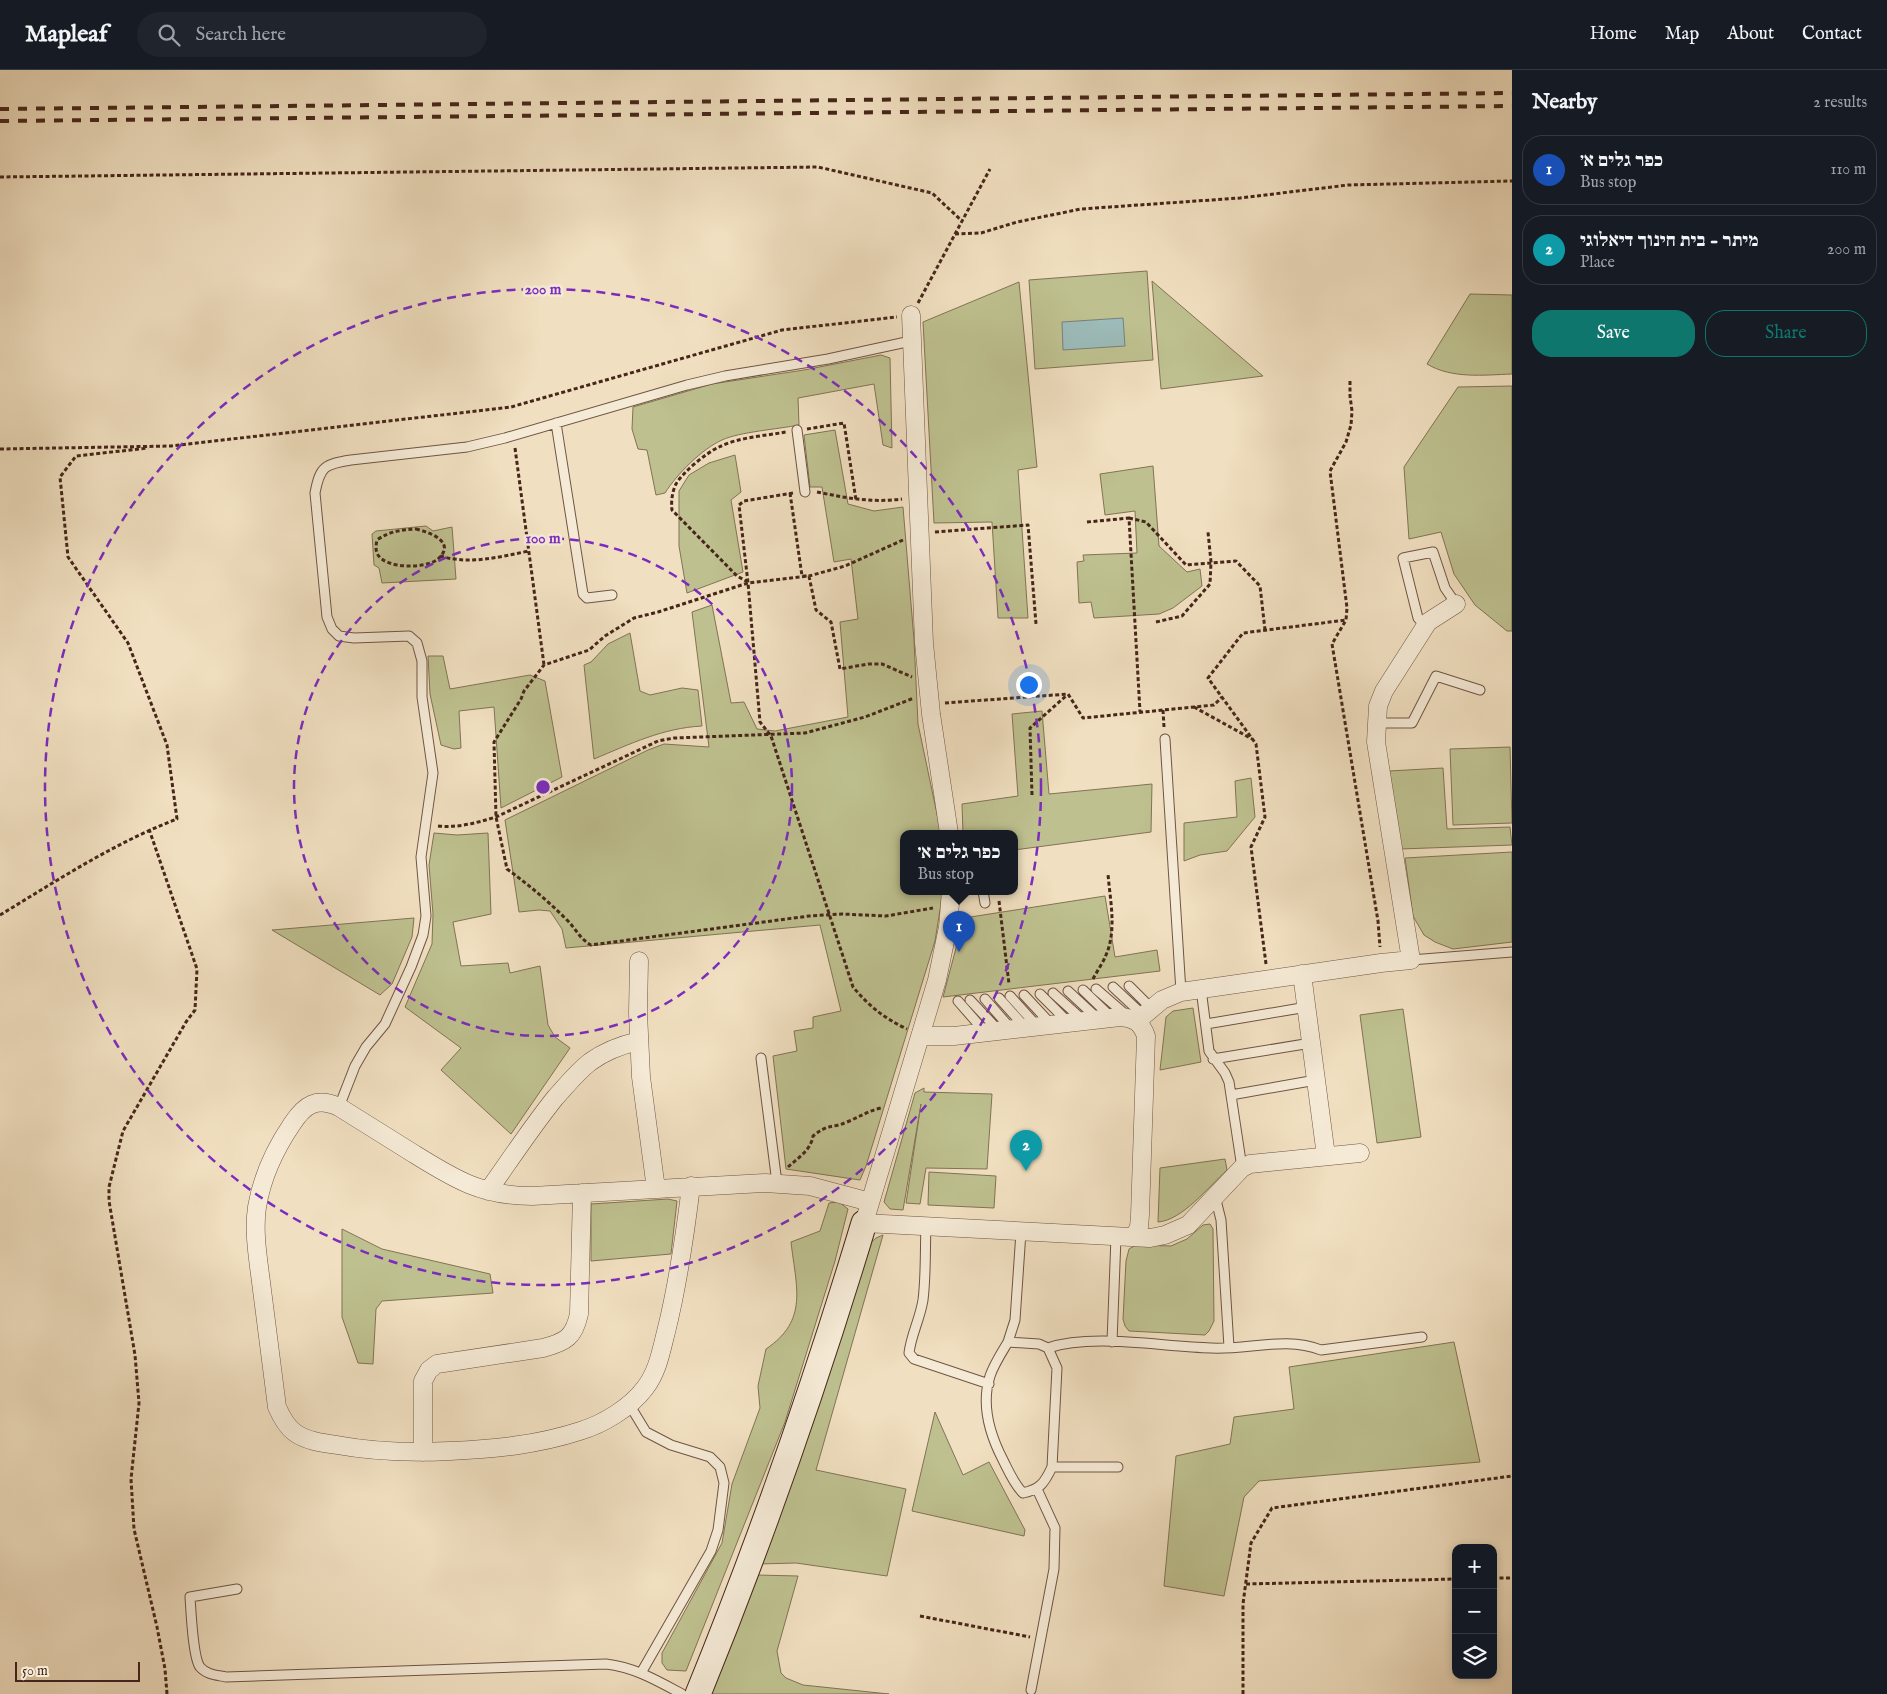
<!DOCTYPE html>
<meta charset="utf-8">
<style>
body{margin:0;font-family:"IM FELL English","Frank Ruhl Libre",serif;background:#20242c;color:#f1f3f6}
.controls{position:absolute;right:15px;bottom:15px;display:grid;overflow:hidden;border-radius:10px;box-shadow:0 2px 8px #0003}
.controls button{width:45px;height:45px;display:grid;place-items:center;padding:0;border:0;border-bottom:1px solid #363941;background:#171b24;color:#f1f3f6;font:25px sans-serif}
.scale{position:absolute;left:15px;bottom:12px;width:125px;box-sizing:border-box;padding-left:5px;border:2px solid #46261a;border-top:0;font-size:14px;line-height:18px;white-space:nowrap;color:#46261a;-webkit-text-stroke:4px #f5ead6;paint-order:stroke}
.you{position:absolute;left:1028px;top:614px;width:18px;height:18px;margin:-12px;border:4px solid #fff;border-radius:50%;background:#1a73e8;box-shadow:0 0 0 8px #1a73e833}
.badge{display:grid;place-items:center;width:32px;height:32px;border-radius:50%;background:#0f766e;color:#fff;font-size:16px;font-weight:700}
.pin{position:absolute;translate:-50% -41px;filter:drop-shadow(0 1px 2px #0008)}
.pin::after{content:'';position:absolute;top:26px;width:18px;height:15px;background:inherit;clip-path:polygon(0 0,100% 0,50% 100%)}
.popup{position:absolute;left:900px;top:760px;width:118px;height:65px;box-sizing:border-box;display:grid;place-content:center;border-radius:10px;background:#171b24;filter:drop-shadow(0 1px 4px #0005);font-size:16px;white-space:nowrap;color:#9ea1a6}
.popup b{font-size:19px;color:#f1f3f6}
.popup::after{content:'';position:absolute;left:50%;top:100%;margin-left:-10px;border:10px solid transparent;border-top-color:#171b24}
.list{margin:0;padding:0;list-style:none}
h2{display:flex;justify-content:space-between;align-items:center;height:65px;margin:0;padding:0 20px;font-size:21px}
h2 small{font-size:16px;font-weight:400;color:#9ea1a6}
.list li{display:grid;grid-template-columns:32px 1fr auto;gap:15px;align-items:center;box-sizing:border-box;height:70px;margin:0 10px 10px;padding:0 10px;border:1px solid #363941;border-radius:20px}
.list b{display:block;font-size:19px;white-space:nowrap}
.list p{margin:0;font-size:16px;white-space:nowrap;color:#9ea1a6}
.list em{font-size:16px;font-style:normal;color:#9ea1a6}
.actions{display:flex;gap:10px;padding:15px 20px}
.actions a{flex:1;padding:11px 0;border:1px solid #0f766e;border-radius:20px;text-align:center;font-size:18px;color:#0f766e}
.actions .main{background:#0f766e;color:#fff}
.icon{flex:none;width:28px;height:28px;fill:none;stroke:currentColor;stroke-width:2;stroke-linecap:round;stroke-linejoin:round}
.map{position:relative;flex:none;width:1512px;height:1624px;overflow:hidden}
header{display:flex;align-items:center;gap:30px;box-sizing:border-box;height:70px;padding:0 25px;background:#171b24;border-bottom:1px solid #363941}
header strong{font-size:24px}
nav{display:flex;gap:28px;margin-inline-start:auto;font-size:18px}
.search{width:350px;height:45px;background:#20242c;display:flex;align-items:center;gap:12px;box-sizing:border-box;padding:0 18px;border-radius:28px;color:#9ea1a6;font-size:19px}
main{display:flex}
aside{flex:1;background:#171b24}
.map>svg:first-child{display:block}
.green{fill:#bec08f;stroke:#827354}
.water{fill:#9cbbb9;stroke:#7a7f79}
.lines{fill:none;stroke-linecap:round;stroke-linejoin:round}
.lane-casing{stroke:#705444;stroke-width:11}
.street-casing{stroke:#705444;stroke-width:19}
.secondary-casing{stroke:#46261a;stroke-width:27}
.path{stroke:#46261a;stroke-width:3;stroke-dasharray:4 2.5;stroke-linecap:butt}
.lane{stroke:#f5ead6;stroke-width:9}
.street{stroke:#f5ead6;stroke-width:18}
.secondary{stroke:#f5ead6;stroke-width:25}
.rail{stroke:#46261a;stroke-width:4;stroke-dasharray:9 9;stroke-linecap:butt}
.ring{fill:none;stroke:#7b2cbf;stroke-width:2.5;stroke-dasharray:9 6}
.centre{fill:#7b2cbf;stroke:#f5ead6;stroke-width:2.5}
.ring-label{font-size:15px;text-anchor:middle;font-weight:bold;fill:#7b2cbf;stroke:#f5ead6;stroke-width:5;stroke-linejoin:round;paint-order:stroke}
</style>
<header>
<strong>Mapleaf</strong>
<div class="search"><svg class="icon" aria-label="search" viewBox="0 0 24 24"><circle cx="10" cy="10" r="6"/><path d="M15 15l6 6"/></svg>Search here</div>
<nav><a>Home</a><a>Map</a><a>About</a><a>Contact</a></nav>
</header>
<main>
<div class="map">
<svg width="1512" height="1624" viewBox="0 0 1512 1624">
<rect width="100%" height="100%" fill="#f0dfc0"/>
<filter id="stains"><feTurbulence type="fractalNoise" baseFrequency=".004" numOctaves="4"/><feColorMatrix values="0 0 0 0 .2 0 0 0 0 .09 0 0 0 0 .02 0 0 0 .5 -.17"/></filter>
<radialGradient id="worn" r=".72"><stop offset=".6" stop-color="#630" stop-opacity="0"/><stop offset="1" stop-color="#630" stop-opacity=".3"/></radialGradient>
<path class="green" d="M1147,201L1153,290L1035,299L1029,210Z
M1152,211L1263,306L1161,319Z
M1019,212L1037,397L1018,400L1028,548H998L992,452L934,453L923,252Z
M1470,224L1512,225V304C1484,305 1452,309 1427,294Z
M881,285L890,288L892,378L883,375L874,314L798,328L799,355C779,359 739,362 722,370C702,379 677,404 665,423L656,425L647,380L638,379L632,359L633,337L712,314L804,300Z
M1512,316V561H1507L1475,535L1454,504L1441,462L1409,469L1404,397L1458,317Z
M835,360L848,434L874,441L903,437L914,570L918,654L941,763H904V821H943L935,871L866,1096L860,1110L786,1099L773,986L797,981L794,961L813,958V947L841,941L820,855L566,878L562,859L550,841L539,840L519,842L505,750L648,680L664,674L709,677L692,542L712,535L731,633L744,632L757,659L775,661L848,647L840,552L858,549L851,489L834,492L822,417H810L804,365Z
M735,385L741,422L731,430L743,502L687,523L679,476V421L689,405L709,393Z
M1153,396L1159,476L1187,502L1200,499L1202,516L1173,538L1159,544L1094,548L1091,532L1079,533L1077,492L1084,491L1083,485L1137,483L1135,441L1105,445L1100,404Z
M426,456L433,461L452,457L456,509L382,513L379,498L374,495L372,464L376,461Z
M630,563L640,621L650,625L682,618L698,620L702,656C663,658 630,674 594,689L584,595L591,592L608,574Z
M428,586H443L450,619L530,605L545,611L562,707L501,738L494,637L459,641L461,678L454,679L441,675L430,624Z
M1042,641L1049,724L1152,714L1151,762L1014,780V763H963L962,734L1018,726L1012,644Z
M1510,677L1512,753L1453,755L1450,679Z
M1443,698L1447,759L1510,757L1512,775L1400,779L1389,701Z
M1251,708L1255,747L1227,781L1200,785L1184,791V753L1237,747L1235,711Z
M434,763L457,765L488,763L491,844L453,852L461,896L508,893L510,903L540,896L548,955L555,967L570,978L511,1064L441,1000L461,978L405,937L432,874L433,844L429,795Z
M1512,782V872L1453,879L1435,872L1424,865L1413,846L1405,788Z
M1105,826L1115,887L1157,880L1160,901L943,927L964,848Z
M414,848L412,867L392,914L380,925L272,860Z
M1193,938L1201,992L1160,1000L1166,947L1173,941Z
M1403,939L1421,1067L1377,1073L1360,945Z
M924,1018V1022L992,1024L987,1099L926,1098L920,1134L906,1133L921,1034L903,1140L890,1139L884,1132L915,1023Z
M1225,1089L1227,1100C1208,1117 1183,1150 1158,1152L1160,1098Z
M929,1102L996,1106L994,1138L928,1135Z
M668,1129L677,1131L671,1184L591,1191V1134Z
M839,1132L848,1139L835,1191L785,1352L686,1601L667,1600L662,1593V1583L722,1473L732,1414L760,1338L758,1316L766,1279C809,1250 796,1217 791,1172L820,1161L829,1133Z
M1210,1154L1213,1159L1214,1251L1209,1261L1205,1265L1129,1261L1125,1256L1123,1249L1126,1191L1129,1179L1136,1175L1171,1176L1187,1169L1203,1155Z
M342,1159L382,1179L490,1204L493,1223L382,1231L376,1239L373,1294L358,1293L342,1247Z
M883,1165L816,1400L906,1419L887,1506L796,1493L759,1494L868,1175L876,1168Z
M1454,1272L1480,1392L1259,1411L1244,1427L1224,1526L1164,1516L1176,1386L1230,1374L1234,1347L1294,1339L1289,1297Z
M935,1342L963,1405L989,1392L1025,1460L1024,1466L912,1441Z
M756,1505L798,1506L777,1581L781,1603L786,1608L803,1615L889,1624H708Z"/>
<path class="water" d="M1123,248L1125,276L1063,280L1062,252Z"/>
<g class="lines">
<g class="lane-casing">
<path id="lane" d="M556,353L583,524L587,528L612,525
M797,360L805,422
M1425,556L1418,548L1403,488L1433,482L1445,518L1456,534
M1377,653H1412L1436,606L1480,620
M1165,669L1181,922
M983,821L985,833
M1411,890L1512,882
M1129,916L1147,934V943
M1113,917L1143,945
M1096,919L1126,945
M1201,919L1209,981L1225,1003L1229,1012L1242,1098
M1083,920L1112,948
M1068,921L1097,948
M1053,923L1084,951
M1040,924L1068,952
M1024,925L1051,954
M1010,926L1037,956
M999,928L1025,957
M985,929L1012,960
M970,930L999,961
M958,931L986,963
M1206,954L1307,937
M761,988L777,1113
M1213,989L1311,973
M1231,1025L1316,1010
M339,1037L355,996L366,977L385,954L411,897L423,865L426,846L421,787L433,703L422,627V591L417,573L409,566L354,568L339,566L332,559L327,547L315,423C320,396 325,394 351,390L467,377L505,368L687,315L725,306L828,289L911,271
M1215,1126L1221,1150L1229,1277
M926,1156C925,1181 926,1206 923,1230C920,1249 911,1265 909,1283L914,1289L989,1314
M1008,1272L1039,1274L1048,1278L1057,1298L1052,1397C1044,1414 1040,1419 1023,1423C1014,1414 1009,1402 1003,1390C990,1365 981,1334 990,1306C994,1294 1002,1282 1008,1272Z
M1008,1272L1015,1250L1021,1162
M1112,1272L1116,1167
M1048,1278C1093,1263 1162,1277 1211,1278C1248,1280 1286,1266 1321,1280L1422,1267
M629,1334L646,1362L671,1375L710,1387L720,1397L724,1413L718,1460L711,1481L641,1603
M1052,1397H1118
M237,1519L190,1527C191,1541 193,1588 200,1597C207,1605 217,1605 226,1607L606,1594C634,1597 658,1611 682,1624
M1031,1620L1054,1499L1055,1458L1037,1419"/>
</g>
<g class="street-casing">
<path id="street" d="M911,245L924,573L931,644L949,763
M951,821L948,857L937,910L864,1153L1150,1168L1165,1165L1188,1155L1242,1098L1250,1094L1360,1083
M639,891L638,943L641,1007L656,1119
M1302,904L1326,1086
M1137,951L1162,930L1181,922L1381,893L1411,890L1376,672L1378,636L1384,621L1428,552L1456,534
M921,966H954L1120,947C1134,948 1141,952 1146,966L1140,1145L1139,1157L1134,1167
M691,1116C685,1165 678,1214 666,1262C661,1281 658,1301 645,1318C630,1338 603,1354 580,1361C537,1375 494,1379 450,1381C411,1383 375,1382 337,1375C322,1373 306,1371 294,1362C286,1356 281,1346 277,1337C272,1298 267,1259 262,1220C259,1194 253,1164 257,1137C262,1107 275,1079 292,1054C305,1034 317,1027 339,1037C363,1052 387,1067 411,1082C453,1108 480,1126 532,1126L765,1113L810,1116L870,1132
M488,1121C510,1090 531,1058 555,1028C566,1016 577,1002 590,992C605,981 621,975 639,971
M423,1382V1311L429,1300L437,1294L543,1278C566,1272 574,1267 579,1244L582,1123"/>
</g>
<g class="secondary-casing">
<path id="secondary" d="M698,1624C761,1470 816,1312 864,1153"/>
</g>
<path class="path" d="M0,107L818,97L932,123L962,151
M955,164L981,163L1017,152L1081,139L1240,128L1348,115L1512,111
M918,233L990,99
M1350,311V326L1352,341L1351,355L1346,372L1330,401L1347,538L1346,550L1332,574L1378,851L1380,877
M807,359L844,353L856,430
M515,378L544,595
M0,379L171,376L511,337L782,260L897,247
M817,422C846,428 873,433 902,429
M790,423L802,506H809L816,540L831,552L840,599L868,594H882L912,607
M793,423L744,431L739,435L748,513L760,652L771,666L853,917C870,937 884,948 907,959
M1129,448L1146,452L1186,495L1236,491L1260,516L1265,560
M1087,452L1129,448L1140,642
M416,459C429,462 457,472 438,489C426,499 387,499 378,485C375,480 376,475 377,470C390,461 401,460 416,459Z
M935,462L1028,455L1036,554
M903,470L845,496L809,506L748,513L658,542L634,548L605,566L589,580L544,595L524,621L521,629L494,672L496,747L507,799C529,815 548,831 567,850C576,859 580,869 591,875L809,846L842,844L886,846L933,838
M440,486C471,495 498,487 529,481
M748,512L737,506L672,440C671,432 672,422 676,414C683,402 706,383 719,377C739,367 764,366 786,362
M1156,552L1182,546L1210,514L1211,492L1208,462
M945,633L1068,624L1083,648L1214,635L1222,627
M1194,637L1252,669
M1163,640L1164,657
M1032,725L1030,658L1067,625
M438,756C458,758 476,753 496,747L658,671L674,668L805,663L865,647L914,628
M149,759L197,899L195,940L186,952L123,1061L109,1117V1131L135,1285L139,1333L131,1409L134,1459L157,1557L165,1599L167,1624
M999,831L1009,914
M0,845C58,810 114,773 177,749L167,675L128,573L68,487L60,407L76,386L148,378
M1266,894L1251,777L1265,747L1256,674L1208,608L1243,563L1346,550
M1093,909C1097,901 1103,893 1106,885C1117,860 1110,830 1108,804
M788,1097C798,1088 811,1080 813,1066C829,1053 831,1059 847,1052C859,1047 868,1041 881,1038
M1493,1508H1512
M1246,1514L1456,1509
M920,1546L1030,1567
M1243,1624V1534L1251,1473L1272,1438L1512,1406"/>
<use href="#lane" class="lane"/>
<use href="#street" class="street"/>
<use href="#secondary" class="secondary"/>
<path class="rail" d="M0,39L1512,23
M0,51L1512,36"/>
</g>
<g class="ring">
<circle cx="543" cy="717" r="249"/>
<circle cx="543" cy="717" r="498"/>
</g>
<circle cx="543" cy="717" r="8" class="centre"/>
<g class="ring-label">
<text x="543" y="224">200 m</text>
<text x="543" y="473">100 m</text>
</g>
<rect width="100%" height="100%" filter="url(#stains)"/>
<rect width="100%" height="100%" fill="url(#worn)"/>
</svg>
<div class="controls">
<button>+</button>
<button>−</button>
<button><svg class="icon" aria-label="layers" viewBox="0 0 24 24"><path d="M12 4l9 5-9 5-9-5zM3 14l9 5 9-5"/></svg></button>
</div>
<div class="scale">50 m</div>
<div class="you"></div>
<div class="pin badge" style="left:959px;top:882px;background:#1a4fb4">1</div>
<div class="popup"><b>כפר גלים א׳</b>Bus stop</div>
<div class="pin badge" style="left:1026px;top:1101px;background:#0f9aa8">2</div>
</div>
<aside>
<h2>Nearby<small>2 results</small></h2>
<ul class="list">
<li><span class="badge" style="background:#1a4fb4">1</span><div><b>כפר גלים א׳</b><p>Bus stop</p></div><em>110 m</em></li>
<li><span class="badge" style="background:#0f9aa8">2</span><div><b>מיתר - בית חינוך דיאלוגי</b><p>Place</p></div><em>200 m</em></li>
</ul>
<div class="actions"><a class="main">Save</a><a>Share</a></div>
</aside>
</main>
